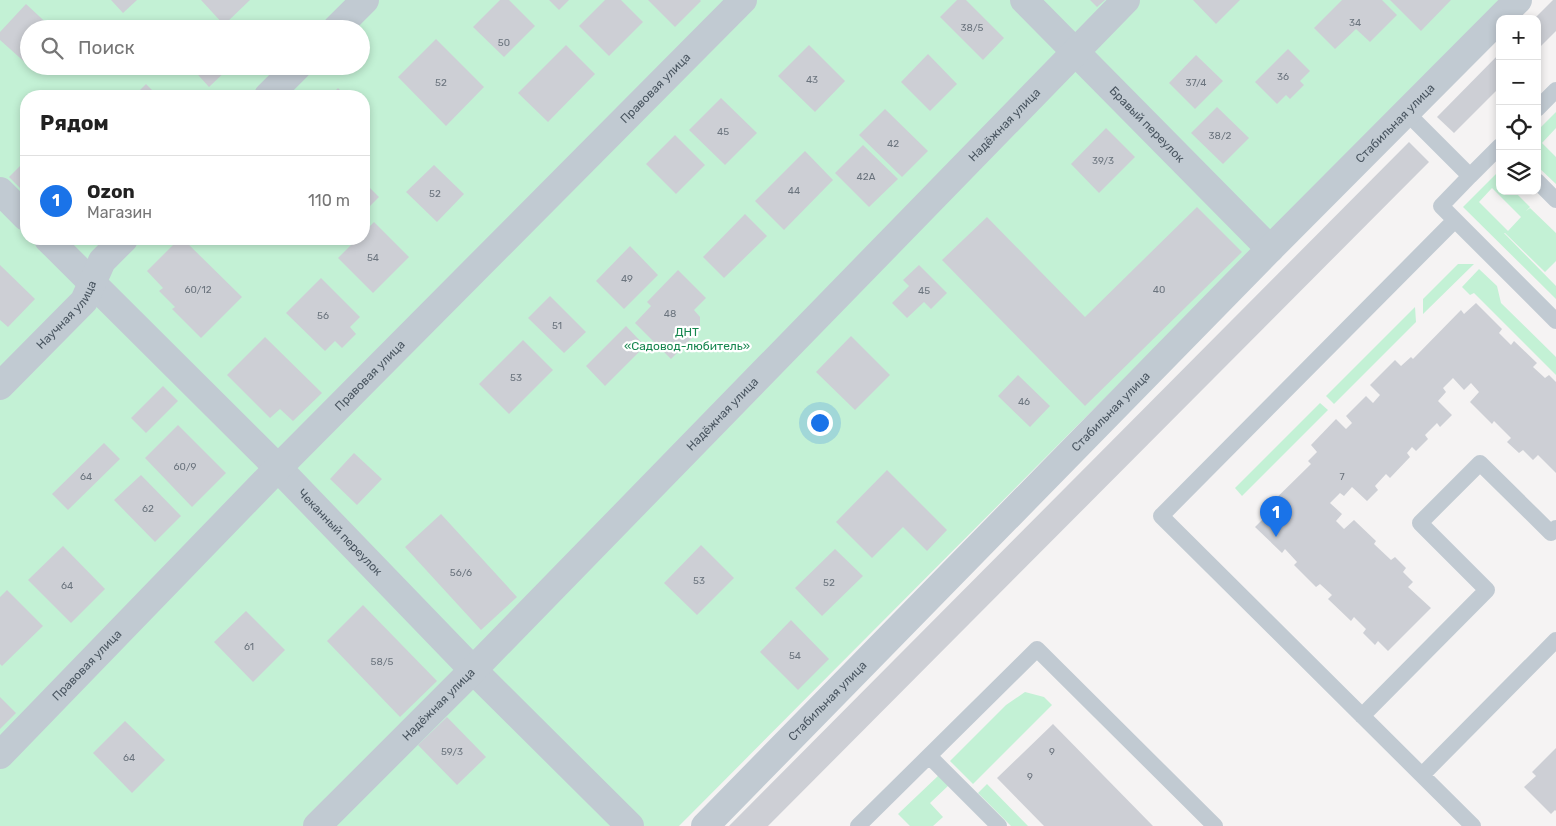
<!DOCTYPE html>
<html lang="ru">
<meta charset="utf-8">
<style>
body{margin:0;font-family:Rubik,sans-serif;background:#f6f6f6;color:#222}
.controls{position:absolute;right:15px;top:15px;display:grid;overflow:hidden;border-radius:10px;box-shadow:0 2px 8px #0003}
.controls button{width:45px;height:45px;display:grid;place-items:center;padding:0;border:0;border-bottom:1px solid #e0e0e0;background:#fff;color:#222;font:25px sans-serif}
.you{position:absolute;left:819px;top:422px;width:18px;height:18px;margin:-12px;border:4px solid #fff;border-radius:50%;background:#1a73e8;box-shadow:0 0 0 8px #1a73e833}
.badge{display:grid;place-items:center;width:32px;height:32px;border-radius:50%;background:#1a73e8;color:#fff;font-size:16px;font-weight:700}
.pin{position:absolute;translate:-50% -41px;filter:drop-shadow(0 1px 2px #0008)}
.pin::after{content:'';position:absolute;top:26px;width:18px;height:15px;background:inherit;clip-path:polygon(0 0,100% 0,50% 100%)}
.list{margin:0;padding:0;list-style:none}
h2{display:flex;justify-content:space-between;align-items:center;height:65px;margin:0;padding:0 20px;font-size:21px}
h2 small{font-size:16px;font-weight:400;color:#767676}
.list li{display:grid;grid-template-columns:32px 1fr auto;gap:15px;align-items:center;box-sizing:border-box;height:90px;padding:0 20px;border-top:1px solid #e0e0e0}
.list b{display:block;font-size:19px;white-space:nowrap}
.list p{margin:0;font-size:16px;white-space:nowrap;color:#767676}
.list em{font-size:16px;font-style:normal;color:#767676}
.icon{flex:none;width:28px;height:28px;fill:none;stroke:currentColor;stroke-width:2;stroke-linecap:round;stroke-linejoin:round}
.map{position:relative;flex:none;width:1556px;height:826px;overflow:hidden}
.search{position:absolute;background:#fff;box-shadow:0 2px 8px #0003;left:20px;top:20px;width:350px;height:55px;display:flex;align-items:center;gap:12px;box-sizing:border-box;padding:0 18px;border-radius:28px;color:#767676;font-size:19px}
.panel{position:absolute;background:#fff;box-shadow:0 2px 8px #0003;left:20px;top:90px;width:350px;height:155px;border-radius:20px}
.map>svg:first-child{display:block}
.green{fill:#c3f1d5;fill-rule:evenodd}
.building{fill:#cdcfd5}
.lines{fill:none;stroke-linecap:round;stroke-linejoin:round}
.service{stroke:#c1cad2;stroke-width:16}
.minor{stroke:#c1cad2;stroke-width:28}
.labels{text-anchor:middle;stroke-width:4.5;stroke-linejoin:round;paint-order:stroke}
.number-label{font-size:10px;fill:#6b747e}
.street-label{font-size:12px;fill:#4a5661;stroke:#fff}
.park-label{font-size:12px;fill:#17864f;stroke:#fff}
</style>
<div class="map">
<svg width="1556" height="826" viewBox="0 0 1556 826">
<rect width="100%" height="100%" fill="#f5f3f3"/>
<path class="green" d="M0,0H1504L1272,230L679,826H0ZM29,29H361V66H29ZM26,96H364V239H26Z
M1556,112V128L1542,143L1556,157V184L1537,166V131Z
M1496,174L1500,177V191H1514L1530,207L1526,211L1530,208L1556,233V261L1545,272L1505,233H1504L1556,286V299L1463,207ZM1492,188L1521,217L1508,231L1479,202Z
M1458,264H1474L1423,314V299Z
M1479,269L1497,286L1501,303L1556,357V375L1474,293L1470,295L1462,287Z
M1415,307L1416,322L1334,404L1326,396Z
M1320,403L1328,410L1242,496L1235,488Z
M1025,692L1044,697L1052,705L973,784L950,761L1006,705Z
M939,775L949,785L930,803L943,817L933,826H910L898,814Z
M987,784L1028,826H1011L978,793Z"/>
<path class="building" d="M111,0H137L123,13Z
M201,0H250L224,25Z
M500,0H509L535,26L504,57L473,27Z
M549,0H569L559,10Z
M605,0H621L643,22L609,56L579,26Z
M648,0H700L701,1L675,27Z
M957,0H966L1004,38L983,60L940,17Z
M1090,0H1105L1097,7Z
M1193,0H1240L1216,24Z
M1342,0H1382L1397,15L1370,42L1356,29L1335,49L1314,28Z
M1390,0H1451L1421,31Z
M1553,0H1556V31L1537,50V19H1534Z
M26,4L53,29H29V66L0,40V32Z
M436,39L484,87L446,126L398,77Z
M566,45L595,74L548,122L518,93Z
M809,45L845,81L815,112L778,76Z
M1288,49L1310,71L1300,81L1304,85L1290,99L1286,95L1277,104L1255,82Z
M1500,53V87L1454,133L1437,117Z
M928,54L957,84L930,111L901,82Z
M1196,55L1223,81L1195,109L1169,83Z
M190,66H231L209,87Z
M146,84L158,96H134Z
M338,88L346,96H330Z
M721,98L757,133L725,165L689,130Z
M1217,107L1249,138L1223,164L1191,133Z
M885,109L928,151L902,177L859,135Z
M1106,128L1135,157L1099,193L1071,164Z
M675,135L705,165L676,194L646,164Z
M1409,142L1429,162L768,826H729Z
M863,145L898,179L869,207L835,173Z
M805,151L833,180L784,230L755,201Z
M26,160V194L9,177Z
M434,165L464,194L437,222L406,192Z
M364,182L379,197L364,212Z
M1197,207L1242,252L1085,406L942,260L987,217L1085,317Z
M745,214L767,236L724,278L703,257Z
M374,222L409,257L373,293L338,258L357,239H364V232Z
M179,239H183L242,297L201,338L172,309L175,307L159,291L163,288L147,271Z
M630,246L658,275L624,309L596,281Z
M0,265L35,299L8,327L0,320Z
M919,265L947,293L931,309L924,302L907,318L892,303L909,286L903,280Z
M678,270L706,298L694,310L700,317V330L671,359L635,323L651,306L647,302Z
M321,278L360,317L350,327L356,334L342,348L335,341L325,351L286,313Z
M550,296L586,332L564,353L528,318Z
M1476,303L1502,329L1499,333L1511,345L1514,341L1537,363L1533,367L1545,378L1549,375L1556,382V473L1538,455L1533,460L1523,450L1519,453L1507,442L1511,438L1494,421L1492,424L1470,402L1479,392L1471,383L1464,390L1453,378L1443,388L1446,392L1438,401L1452,415L1440,427L1437,423L1425,435L1428,439L1416,451L1412,447L1407,453L1410,457L1390,478L1386,474L1375,486L1378,490L1367,501L1352,487L1344,496L1340,493L1330,503L1342,514L1336,521L1344,529L1354,520L1376,541L1374,544L1391,560L1395,557L1406,568L1403,572L1413,582L1408,587L1431,608L1388,651L1378,641L1375,645L1363,633L1366,629L1354,617L1351,621L1328,599L1332,595L1320,584L1316,587L1294,565L1297,562L1285,549L1282,553L1255,527L1266,516L1262,512L1311,464L1308,461L1317,452L1311,445L1336,419L1346,429L1352,423L1346,416L1366,396L1373,403L1380,395L1370,385L1395,360L1401,366L1411,357L1413,359L1461,310L1464,314Z
M626,326L645,346L605,386L586,366Z
M851,336L890,375L855,410L816,372Z
M265,337L322,393L293,421L280,409L270,418L227,375Z
M523,340L553,370L509,414L479,384Z
M1018,375L1050,406L1030,427L998,396Z
M163,386L178,401L146,433L131,418Z
M178,425L226,473L192,507L145,458Z
M104,443L120,459L68,510L52,494Z
M354,453L382,479L357,505L330,479Z
M887,470L947,530L927,551L903,527L872,558L836,522Z
M141,475L181,516L155,542L114,500Z
M441,514L517,597L481,630L405,547Z
M701,545L734,578L697,615L664,583Z
M63,546L105,589L71,623L28,580Z
M835,549L863,576L822,616L795,588Z
M7,590L43,626L2,666L0,664V597Z
M363,605L437,681L400,717L327,641Z
M246,611L285,650L253,682L214,642Z
M791,620L829,659L798,690L760,652Z
M0,697L16,713L0,729Z
M447,717L486,757L457,785L418,745Z
M125,721L165,760L132,793L93,753Z
M1053,724L1153,826H1044L997,778Z
M1556,748V811L1555,810L1551,814L1524,787L1536,776L1532,772Z"/>
<g class="lines">
<path class="service" d="M1537,109L1556,90
M1406,112L1470,176L1500,146
M1470,176L1441,206L1556,321
M1537,181L1556,200
M1455,220L1161,516L1473,826
M1362,716L1487,590L1420,523L1480,463L1551,533L1556,528
M929,756L999,826
M1422,775L1556,640
M858,826L1037,649L1215,826"/>
<g class="minor">
<path id="s1" d="M1024,0L1270,249"/>
<path d="M336,29L365,0"/>
<path d="M268,96L298,66"/>
<path d="M0,191L26,217"/>
<path id="s2" d="M48,239L278,468L473,670L630,826"/>
<path id="s3" d="M0,386L84,301L102,261L124,239"/>
<path id="s4" d="M0,755L278,468L743,0"/>
<path id="s5" d="M317,826L473,670L1126,0"/>
<path id="s6" d="M705,826L1270,249L1518,0"/>
</g>
</g>
<g class="labels">
<g class="number-label">
<text x="1355" y="26">34</text>
<text x="972" y="31">38/5</text>
<text x="504" y="46">50</text>
<text x="1283" y="80">36</text>
<text x="812" y="83">43</text>
<text x="441" y="86">52</text>
<text x="1196" y="86">37/4</text>
<text x="723" y="135">45</text>
<text x="1220" y="139">38/2</text>
<text x="893" y="147">42</text>
<text x="1103" y="164">39/3</text>
<text x="866" y="180">42А</text>
<text x="794" y="194">44</text>
<text x="435" y="197">52</text>
<text x="373" y="261">54</text>
<text x="627" y="282">49</text>
<text x="198" y="293">60/12</text>
<text x="1159" y="293">40</text>
<text x="924" y="294">45</text>
<text x="670" y="317">48</text>
<text x="323" y="319">56</text>
<text x="557" y="329">51</text>
<text x="516" y="381">53</text>
<text x="1024" y="405">46</text>
<text x="185" y="470">60/9</text>
<text x="86" y="480">64</text>
<text x="1342" y="480">7</text>
<text x="148" y="512">62</text>
<text x="461" y="576">56/6</text>
<text x="699" y="584">53</text>
<text x="829" y="586">52</text>
<text x="67" y="589">64</text>
<text x="249" y="650">61</text>
<text x="795" y="659">54</text>
<text x="382" y="665">58/5</text>
<text x="452" y="755">59/3</text>
<text x="1052" y="755">9</text>
<text x="129" y="761">64</text>
<text x="1030" y="780">9</text>
</g>
<g class="street-label">
<text dy="4" stroke="none"><textPath href="#s4" startOffset="935">Правовая улица</textPath></text>
<text dy="4" stroke="none"><textPath href="#s5" startOffset="982">Надёжная улица</textPath></text>
<text dy="4" stroke="none"><textPath href="#s6" startOffset="985">Стабильная улица</textPath></text>
<text dy="4" stroke="none"><textPath href="#s1" startOffset="175">Бравый переулок</textPath></text>
<text dy="4" stroke="none"><textPath href="#s3" startOffset="98">Научная улица</textPath></text>
<text dy="4" stroke="none"><textPath href="#s4" startOffset="530">Правовая улица</textPath></text>
<text dy="4" stroke="none"><textPath href="#s6" startOffset="580">Стабильная улица</textPath></text>
<text dy="4" stroke="none"><textPath href="#s5" startOffset="578">Надёжная улица</textPath></text>
<text dy="4" stroke="none"><textPath href="#s2" startOffset="414">Чеканный переулок</textPath></text>
<text dy="4" stroke="none"><textPath href="#s4" startOffset="125">Правовая улица</textPath></text>
<text dy="4" stroke="none"><textPath href="#s6" startOffset="175">Стабильная улица</textPath></text>
<text dy="4" stroke="none"><textPath href="#s5" startOffset="172">Надёжная улица</textPath></text>
</g>
<g class="park-label">
<text x="687" y="336">ДНТ<tspan x="687" dy="14">«Садовод-любитель»</tspan></text>
</g>
</g>
</svg>
<div class="controls">
<button>+</button>
<button>−</button>
<button><svg class="icon" aria-label="locate" viewBox="0 0 24 24"><circle cx="12" cy="12" r="6"/><path d="M12 2v4M12 18v4M2 12h4M18 12h4"/></svg></button>
<button><svg class="icon" aria-label="layers" viewBox="0 0 24 24"><path d="M12 4l9 5-9 5-9-5zM3 14l9 5 9-5"/></svg></button>
</div>
<div class="you"></div>
<div class="pin badge" style="left:1276px;top:537px">1</div>
<div class="search"><svg class="icon" aria-label="search" viewBox="0 0 24 24"><circle cx="10" cy="10" r="6"/><path d="M15 15l6 6"/></svg>Поиск</div>
<section class="panel">
<h2>Рядом<small></small></h2>
<ul class="list">
<li><span class="badge">1</span><div><b>Ozon</b><p>Магазин</p></div><em>110 m</em></li>
</ul>
</section>
</div>
